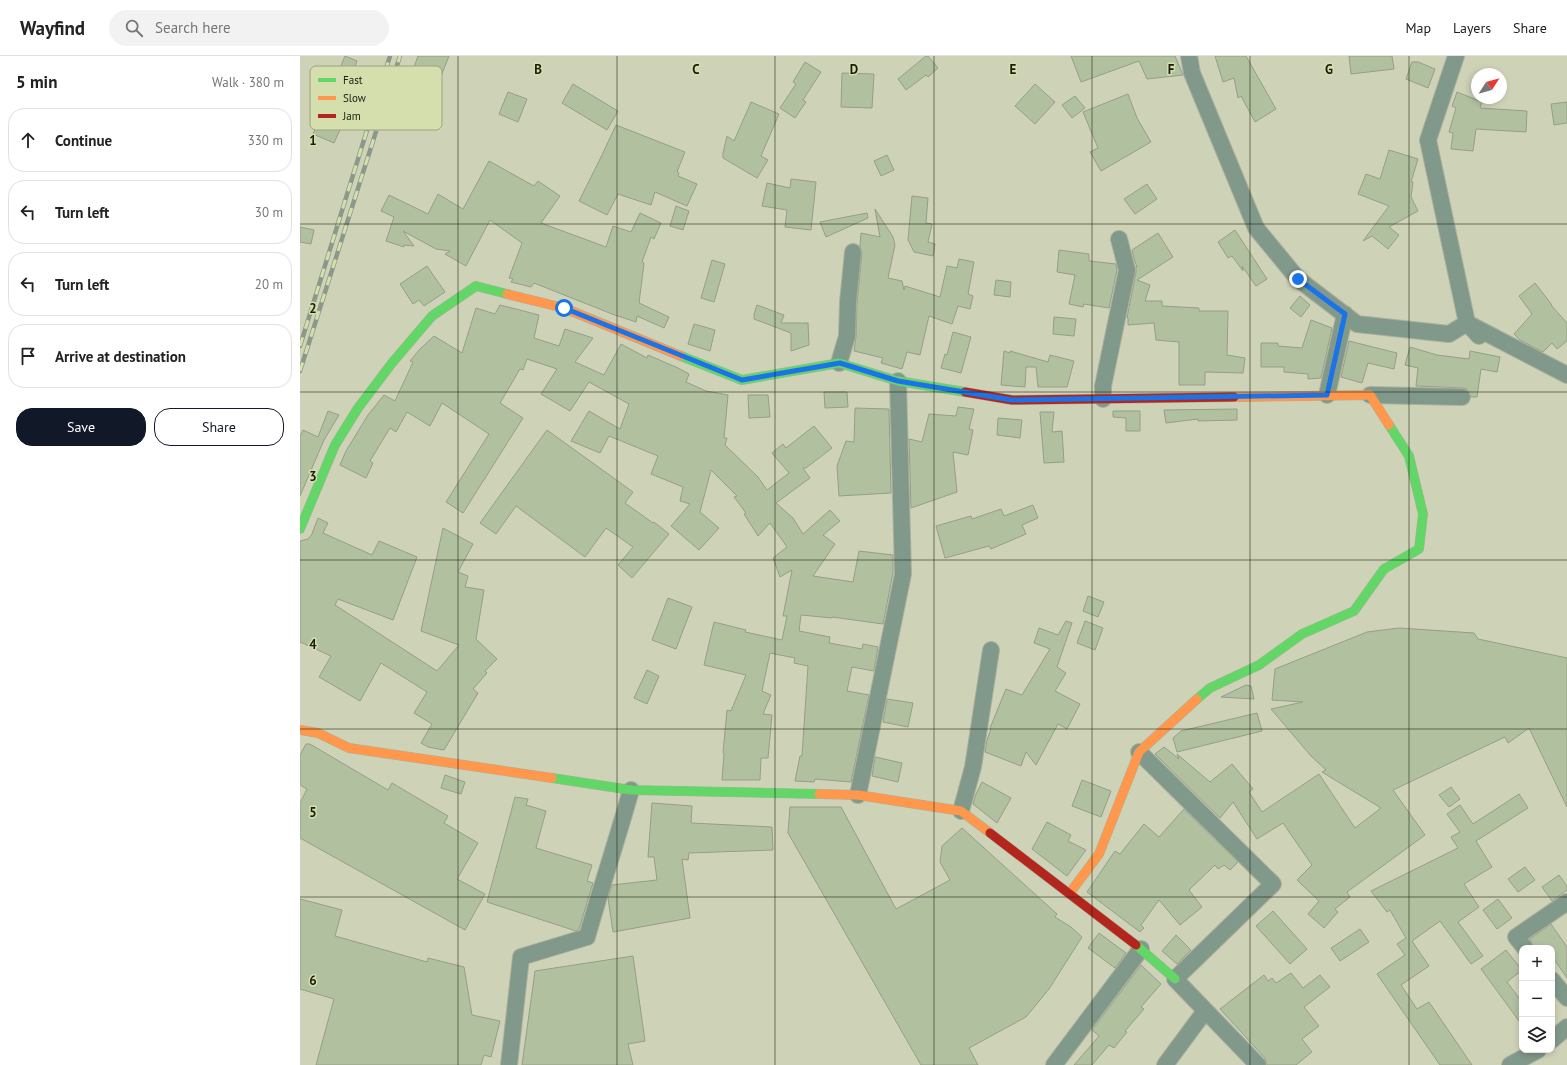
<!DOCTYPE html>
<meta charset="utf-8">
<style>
body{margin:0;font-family:"PT Sans",sans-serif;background:#f2f2f2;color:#222}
.controls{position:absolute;right:12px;bottom:12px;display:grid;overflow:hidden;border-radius:8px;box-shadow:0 2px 6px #0003}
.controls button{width:36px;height:36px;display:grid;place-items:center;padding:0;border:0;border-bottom:1px solid #e0e0e0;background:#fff;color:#222;font:20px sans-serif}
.compass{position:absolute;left:1171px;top:12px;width:36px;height:36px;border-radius:50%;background:#fff;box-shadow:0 2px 6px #0003;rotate:54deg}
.stop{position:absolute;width:12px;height:12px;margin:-9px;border:3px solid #1a73e8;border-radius:50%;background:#fff}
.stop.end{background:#1a73e8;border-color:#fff;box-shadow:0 1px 4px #0008}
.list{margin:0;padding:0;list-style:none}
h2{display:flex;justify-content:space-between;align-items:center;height:52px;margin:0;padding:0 16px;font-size:17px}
h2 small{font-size:13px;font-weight:400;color:#767676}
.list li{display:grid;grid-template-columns:26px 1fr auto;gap:12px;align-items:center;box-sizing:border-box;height:64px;margin:0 8px 8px;padding:0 8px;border:1px solid #e0e0e0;border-radius:16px}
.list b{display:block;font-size:15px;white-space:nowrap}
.list em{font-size:13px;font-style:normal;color:#767676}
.actions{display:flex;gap:8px;padding:12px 16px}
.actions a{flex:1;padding:9px 0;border:1px solid #111827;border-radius:16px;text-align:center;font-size:14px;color:#111827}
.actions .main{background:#111827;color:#fff}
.icon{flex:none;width:22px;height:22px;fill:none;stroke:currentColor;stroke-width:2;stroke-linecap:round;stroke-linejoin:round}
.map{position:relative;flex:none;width:1267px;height:1009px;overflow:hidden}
header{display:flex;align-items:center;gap:24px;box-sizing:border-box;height:56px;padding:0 20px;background:#fff;border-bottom:1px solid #e0e0e0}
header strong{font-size:19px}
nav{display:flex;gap:22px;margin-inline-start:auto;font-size:14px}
.search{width:280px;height:36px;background:#f2f2f2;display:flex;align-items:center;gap:10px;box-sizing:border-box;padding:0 14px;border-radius:22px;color:#767676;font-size:15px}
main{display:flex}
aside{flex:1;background:#fff}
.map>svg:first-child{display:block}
.building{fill:#b1c1a0;stroke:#969d89}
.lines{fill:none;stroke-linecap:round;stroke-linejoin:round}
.street-casing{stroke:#acb09b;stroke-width:18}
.fast-casing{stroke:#acb09b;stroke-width:10}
.slow-casing{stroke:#acb09b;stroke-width:10}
.jam-casing{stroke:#acb09b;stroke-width:10}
.street{stroke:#81998a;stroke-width:16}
.fast{stroke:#63d668;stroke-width:9}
.slow{stroke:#ff974d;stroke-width:9}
.jam{stroke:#b3261e;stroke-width:9}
.rail-casing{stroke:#8a9989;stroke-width:4.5}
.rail{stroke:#d5dead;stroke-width:3;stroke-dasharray:9;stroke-linecap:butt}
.route{stroke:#1a73e8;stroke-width:5}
.grid{fill:none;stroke:#1a1c0a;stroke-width:1;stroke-opacity:0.55}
.key{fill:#d5dead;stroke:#9da47c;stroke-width:1}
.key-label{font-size:11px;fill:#1a1c0a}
.grid-label{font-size:13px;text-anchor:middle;font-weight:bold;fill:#1a1c0a;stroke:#d5dead;stroke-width:3;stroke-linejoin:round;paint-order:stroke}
</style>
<header>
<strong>Wayfind</strong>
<div class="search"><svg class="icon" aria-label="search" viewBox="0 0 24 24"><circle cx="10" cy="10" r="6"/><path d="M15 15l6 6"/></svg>Search here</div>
<nav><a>Map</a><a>Layers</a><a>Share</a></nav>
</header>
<main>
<aside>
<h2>5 min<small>Walk · 380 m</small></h2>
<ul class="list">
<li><svg class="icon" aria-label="ahead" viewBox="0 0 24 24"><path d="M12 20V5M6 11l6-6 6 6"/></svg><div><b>Continue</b></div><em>330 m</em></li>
<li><svg class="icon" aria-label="left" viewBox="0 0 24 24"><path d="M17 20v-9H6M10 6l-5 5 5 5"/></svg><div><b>Turn left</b></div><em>30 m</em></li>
<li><svg class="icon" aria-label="left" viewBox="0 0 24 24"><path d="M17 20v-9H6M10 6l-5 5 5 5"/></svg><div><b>Turn left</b></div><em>20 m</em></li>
<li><svg class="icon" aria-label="arrive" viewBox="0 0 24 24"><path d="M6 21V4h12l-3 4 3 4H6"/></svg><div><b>Arrive at destination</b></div></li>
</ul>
<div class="actions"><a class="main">Save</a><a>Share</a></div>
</aside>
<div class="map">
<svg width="1267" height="1009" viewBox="0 0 1267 1009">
<rect width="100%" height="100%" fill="#ced3b8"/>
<path class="building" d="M45,0L57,5L49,27L57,30L49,54L34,87L13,78Z
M118,0H149L130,48L107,30Z
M626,0H628L638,12L628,21L626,19L606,34L598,23Z
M771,0H875L883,19L847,23L839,5L781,26Z
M915,0H946L976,53L955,66L941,40L938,42L934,22L923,26Z
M1049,0H1092L1094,13L1051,18Z
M505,6L521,16L503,44L506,46L495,62L480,52L496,28L493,26Z
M1112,6H1118L1135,13L1128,32L1106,23Z
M542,17L574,18L572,52L541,51Z
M273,28L318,55L307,74L262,47Z
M735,28L755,46L735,68L715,50Z
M208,36L227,43L218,66L199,58Z
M1157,36L1182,46L1180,52L1227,55L1226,76L1176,73L1173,95L1151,93L1153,77L1149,76L1156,52L1152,50Z
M828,38L837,62L851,86L801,115L790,96L798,92L783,56Z
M775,40L785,52L772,62L762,49Z
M451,46L479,58L461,100L468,104L457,122L423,102V97L427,80L434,85Z
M1267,46V67L1254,69L1251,48Z
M316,69L385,96L377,116L379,117L378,120L397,128L387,150L355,136L351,149L318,138L307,159L279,145L302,99Z
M1089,94L1118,103L1111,126H1113L1111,141L1118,155L1089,171L1099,179L1088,193L1072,180L1063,185L1089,150L1058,138L1066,118L1080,123Z
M587,99L594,114L581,120L574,105Z
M189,105L234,130L238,125L260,140L241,167L306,191L313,170L331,176L340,157L361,167L354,183L351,181L342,206L344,207L339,247L369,261L364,272L337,260L336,266L312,258L234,227L231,231L211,226L213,223L209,222L222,187L190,164L166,210L145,198L150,195L136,193L103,175L114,190L104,189V191L86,185L94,161L81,155L89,139L128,158L138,138L163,153Z
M491,123L516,126L511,174L485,171L487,154L462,150L467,127L490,132Z
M847,128L857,143L835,158L824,143Z
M612,140L628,142L626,167L632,168L628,186L635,188L633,200L614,196L608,184Z
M376,150L389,155L383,174L370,170Z
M575,153L593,181L595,189L588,222L602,225L604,234L605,230L640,241L647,210L657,212L659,203L674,206L668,238L673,240L670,253L658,250L652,268L629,260L620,299L607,296L602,313L581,307L583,302L554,295L556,280L557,247L562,197L560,190L561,177L580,181Z
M567,157L568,162L526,181L520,166Z
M0,171L14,174L11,188L0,186Z
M935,174L967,223L956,230L942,210L943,215L932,200L928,202L918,186Z
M858,177L873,201L837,224L850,229L845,245H862V250L899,252V255H928L927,299L945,302L943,317L905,316V329H879V286L856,284L854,267L828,269V262H827L836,216V210L837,211L835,206L832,194Z
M759,194L789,198V205L816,208L817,214L809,252L784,248L783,251L769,248L775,219L757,216Z
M412,204L425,208L414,246L401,242Z
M127,210L145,236L124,250L119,244L113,248L100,228Z
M696,224L711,226L710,241L694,239Z
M1235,227L1252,249H1251L1267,267V285L1257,293L1252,287L1243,296L1220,284L1214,278L1232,258L1219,240Z
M1000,240L1010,249L1001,261L990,252Z
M200,249L239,259L234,282L259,290L265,273L293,282L275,306L304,319L321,288L347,302L348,299L378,312L389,318L386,326L406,335L428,339L424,382H427L425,389L458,421L467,434L489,417L472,397L483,388L486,392L514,370L532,392L506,412H503L510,422L476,447L493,462L503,478L530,454L540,465L523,479L535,488L513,520L553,526L559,495L593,499V517L583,568L532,561V562L501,559L499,575L530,581L529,587L562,593L563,588L578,591L574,615L552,611L547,635L569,639L551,726L515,723L514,726L495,725L500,700H502L508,610L494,607L495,602L470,597L462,635L471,639L463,658L472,659L468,702H461L460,724H422L424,698L423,697L427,654L431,655L446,619L404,609L414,566L446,574L445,576L482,584L487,560H483L492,514L480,521L473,502L487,491L470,467L458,480L444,458L446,457L434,441L437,440L411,414L400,456L419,472L399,494L371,470L390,448L380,445L383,431L351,418L358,400L309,380L300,397L271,385L289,355L320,373L329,348L289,326L270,355L241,338L257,313L227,303L223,314L220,313L200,347L223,362L163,457L146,446L189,378L142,347L130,370L107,356L96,376L90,372L70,405L73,407L66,422L40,409L46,395L68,359L84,339L95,345L113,306L110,305L120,293L134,280L162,297L176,252L195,258Z
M457,249L484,259L481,267H508L509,289L491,295V277L454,263V258Z
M754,261L776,263L774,280L753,278Z
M1011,264L1032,272L1021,322L1008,323V318L984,316V311H961V287H978V290L1002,292Z
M394,268L415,274L410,295L388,288Z
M653,276L671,281L661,317L641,312L645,298L647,299Z
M1049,285L1097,297L1094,313L1068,307L1062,327L1041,321Z
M1110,291L1137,299L1169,303L1170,295L1200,301L1197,316L1181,313L1177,341H1171L1167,333L1163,332L1116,330L1118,312L1105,309Z
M704,295L710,297V295L748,306L750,299L774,305L767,331H738L736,311H726L725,331L701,329Z
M524,336H547L548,351L525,352Z
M448,339H468L470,361L449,362Z
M658,351L674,353L669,373L673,374L668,399L653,396L657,436L611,452L609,383L622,386L629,358L656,360Z
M555,352L589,353L591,437L539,440L537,410L546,385L554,386Z
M937,353V364L898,365V363L866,367L864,354Z
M28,355L39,359L24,384L0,440V380L3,374L18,381Z
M813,355H840V375H826V362L813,361Z
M740,356H754L752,376L762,375L764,406L744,407Z
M698,362L722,364L720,382L697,379Z
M247,374L333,436L325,447L353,467L354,466L369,478L332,522L318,509L333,491L306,472L285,501L216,450L196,478L180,467Z
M733,449L738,462L722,469L726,478L691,493L689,490L645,502L636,470L671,460L672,463L701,453L704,460Z
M18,462L28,467L23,477L72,499L79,485L117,501L93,564L38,543L35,549L137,615L159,589L121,575L143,472L173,488L158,516L168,520L165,531L184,534L176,583L197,603L185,615L187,617L173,633L178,637L144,694L128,691L121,687L132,668L114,657L127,636L81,607L60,645L19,621L31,600L0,586V485L8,483L12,478Z
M788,540L804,546L798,561L783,555Z
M368,542L392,551L376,593L352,584Z
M766,565L772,567L757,611L766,617L755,635L780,648L767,673L758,668L736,709L726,696L721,710L685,696L687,684L691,673L690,672L706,633L722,639L750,593L734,587L739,572L758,579Z
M785,565L803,572L795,594L777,587Z
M1099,572L1174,577L1178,583L1267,602V751L1229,672L1208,687L1205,681L1093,734L1125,779L1047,836L1050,841L1035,853L1038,856L1024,872L1008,858L1019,845L997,824L1012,809L983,767L957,783L933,746L920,762L855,698L864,691L879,703L877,698L910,726L932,708L953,733L949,736L962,756L1019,718L1055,772L1081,752L1022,716L1026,714L1011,700L971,653L1003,646L972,644L975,613L1067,576Z
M347,614L359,620L347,648L334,642Z
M946,629L951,630L954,643L921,641Z
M587,643L613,647L608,671L583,666Z
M957,657L962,675L877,696L873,682L881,675Z
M6,688H10L88,734L92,727L148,760L144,767L178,787L157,823L185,838L165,874L0,782V747L7,733L0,729V699Z
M575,701L602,707L598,726L572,720Z
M145,719L165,726L161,738L141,732Z
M782,724L811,735L801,761L772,750Z
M682,726L711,742L697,767L673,748L676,738Z
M1151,731L1160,743L1149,751L1139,739Z
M1219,738L1228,752L1176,785L1192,811L1164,828L1179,851L1158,866L1183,900L1171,908L1140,865L1112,885L1129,910L1101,929L1117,953L1129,946L1172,1009H1140L1077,918L1105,899L1097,888L1106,882L1090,854L1087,856L1071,835L1158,792L1151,781L1160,776L1147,758L1160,749L1173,768Z
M215,741L228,743L226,749L246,755L236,792L292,809L287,825L293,827L279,873L276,875L187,846Z
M352,747L392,750L391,767L472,771L473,794L389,797L388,804L382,803L390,862L313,876L308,842L312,829L357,824L354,801H348Z
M490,751H541L596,853L650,824L640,806L642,790L662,772L757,858L755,861L771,871L782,881L749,933L726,961L669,992L678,1009H621L488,777Z
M884,753L938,806L930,814L924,809L918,813L915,809L889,834L902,851L880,869L859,844L841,869L844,872L840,876L787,836L815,795L820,798L844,768L859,781Z
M747,766L771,779L768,785L786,794L767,820L732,793Z
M1225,811L1235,824L1218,836L1208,823Z
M1259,819L1267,830V834L1252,845L1242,831Z
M0,843L42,854L35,880L127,906L128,902L164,911L172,959L200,965L191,1001L184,999L181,1009H16L34,943L0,933Z
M1198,843L1212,862L1197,873L1183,854Z
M973,855L1007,893L990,908L956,870Z
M1251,868L1267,891V922L1252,900V892H1234L1230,883Z
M1060,873L1069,886L1040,905L1031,892Z
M799,877L826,897L815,912L788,892Z
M876,879L891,894L877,908L862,895Z
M1206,894L1222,914L1207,926L1222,946V969L1181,913Z
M333,900L345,985L328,988L333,1009H222L235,915Z
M841,909L861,928L841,951L844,953L825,975L827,976L814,992L809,989L792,1009H774L799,980L792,974Z
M991,917L1003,932L1020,919L1030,931L1004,951L1019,970L1002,983L1012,996L996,1009H967L965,1002L920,953L964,919L968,925L972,922L976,927Z"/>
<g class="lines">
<g class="street-casing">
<path id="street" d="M889,0L892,17L956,172L998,223L1057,268L1149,278L1167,267L1128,84L1156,0
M1179,280L1167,267L1267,319
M539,307L547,280L548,246L553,196
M1027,339L1045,258
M1070,339L1162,341
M803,343V330L827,214L819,183
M839,696L973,828L875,923L958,1009
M558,739L603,518L598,325
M661,755L673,711L691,594
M1225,892L1216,881L1267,846
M1252,924L1267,942
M1252,984L1267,971
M209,1009L221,901L287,881C301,832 317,784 331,734
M754,1009L841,893
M865,1009L905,955
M1210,1009L1238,994"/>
</g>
<g class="fast-casing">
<path id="fast" d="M381,300L442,324L539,307L598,325L665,336
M0,473L35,389L58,352L92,307L132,260L176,230L207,238
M897,643L910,632L959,609L1002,578L1054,555L1084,513L1119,493L1123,458L1109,400L1089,369
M252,722L331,734L519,738
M836,889L875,923"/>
</g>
<g class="slow-casing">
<path id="slow" d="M207,238L264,252L381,300
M934,341L1070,339L1089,369
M0,674L18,677L49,692L252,722
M519,738L558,739L661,755L690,777
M769,838L799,798L839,696L897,643"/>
</g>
<g class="jam-casing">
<path id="jam" d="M665,336L712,344L934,341
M690,777L836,889"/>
</g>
<use href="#street" class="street"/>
<use href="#fast" class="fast"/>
<use href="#slow" class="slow"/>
<use href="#jam" class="jam"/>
<g class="rail-casing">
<path id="rail" d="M0,290L90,0
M0,315L100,0"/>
</g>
<use href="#rail" class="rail"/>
</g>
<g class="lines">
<path class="route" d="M264,252L442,324L540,307L598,325L712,344L1027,339L1045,258L998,223"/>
</g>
<path class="grid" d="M158,0V1009M317,0V1009M475,0V1009M634,0V1009M792,0V1009M950,0V1009M1109,0V1009M0,168H1267M0,336H1267M0,504H1267M0,673H1267M0,841H1267"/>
<rect x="10" y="10" width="132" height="64" rx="6" class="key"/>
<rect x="18" y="22" width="18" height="4" fill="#63d668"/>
<rect x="18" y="40" width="18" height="4" fill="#ff974d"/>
<rect x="18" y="58" width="18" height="4" fill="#b3261e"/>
<g class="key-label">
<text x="43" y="28">Fast</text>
<text x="43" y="46">Slow</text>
<text x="43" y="64">Jam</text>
</g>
<g class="grid-label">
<text x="238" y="18">B</text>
<text x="396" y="18">C</text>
<text x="554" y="18">D</text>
<text x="713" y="18">E</text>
<text x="871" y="18">F</text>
<text x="1029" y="18">G</text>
<text x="13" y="89">1</text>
<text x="13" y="257">2</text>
<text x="13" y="425">3</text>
<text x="13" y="593">4</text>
<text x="13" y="761">5</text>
<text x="13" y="929">6</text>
</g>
</svg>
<div class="controls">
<button>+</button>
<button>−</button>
<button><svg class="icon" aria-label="layers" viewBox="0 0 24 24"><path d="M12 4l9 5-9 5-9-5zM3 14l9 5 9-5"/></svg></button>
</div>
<svg class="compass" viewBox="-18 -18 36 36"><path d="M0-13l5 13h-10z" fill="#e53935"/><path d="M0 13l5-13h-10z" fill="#767676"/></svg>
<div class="stop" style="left:264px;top:252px"></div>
<div class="stop end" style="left:998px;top:223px"></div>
</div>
</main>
